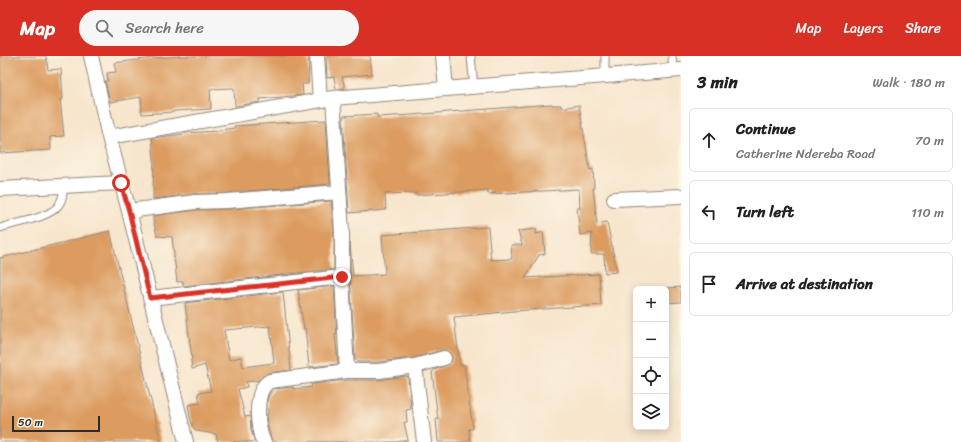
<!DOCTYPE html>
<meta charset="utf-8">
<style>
body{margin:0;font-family:Sriracha,sans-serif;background:#f6f6f6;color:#202124}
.controls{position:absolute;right:12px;bottom:12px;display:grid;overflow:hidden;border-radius:6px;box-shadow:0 2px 10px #0003}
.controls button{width:36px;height:36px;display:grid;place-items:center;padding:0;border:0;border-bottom:1px solid #e0e0e0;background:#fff;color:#202124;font:20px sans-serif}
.scale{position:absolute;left:12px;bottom:10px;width:88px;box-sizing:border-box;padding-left:4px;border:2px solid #2b2b2b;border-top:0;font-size:11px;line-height:14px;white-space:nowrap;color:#2b2b2b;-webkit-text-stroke:3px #fcf5e5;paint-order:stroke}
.stop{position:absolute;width:12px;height:12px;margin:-9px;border:3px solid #d93025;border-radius:50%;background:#fff}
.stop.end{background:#d93025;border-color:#fff;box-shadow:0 1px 4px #0008}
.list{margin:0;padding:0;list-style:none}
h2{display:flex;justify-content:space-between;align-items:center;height:52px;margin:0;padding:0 16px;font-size:17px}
h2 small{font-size:13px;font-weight:400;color:#757577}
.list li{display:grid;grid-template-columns:26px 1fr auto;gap:12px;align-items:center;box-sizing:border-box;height:64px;margin:0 8px 8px;padding:0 8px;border:1px solid #e0e0e0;border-radius:6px}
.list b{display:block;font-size:15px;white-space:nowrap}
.list p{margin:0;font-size:13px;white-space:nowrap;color:#757577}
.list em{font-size:13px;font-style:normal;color:#757577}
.icon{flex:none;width:22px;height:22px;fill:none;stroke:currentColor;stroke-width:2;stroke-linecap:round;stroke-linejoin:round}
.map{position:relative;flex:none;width:681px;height:386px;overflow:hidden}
header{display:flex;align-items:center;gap:24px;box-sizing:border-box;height:56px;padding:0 20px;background:#d93025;color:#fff}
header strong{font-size:19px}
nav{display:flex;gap:22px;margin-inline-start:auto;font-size:14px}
.search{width:280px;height:36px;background:#f6f6f6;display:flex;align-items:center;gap:10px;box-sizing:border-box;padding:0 14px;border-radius:22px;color:#757577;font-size:15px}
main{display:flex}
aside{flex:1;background:#fff}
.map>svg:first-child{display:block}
.building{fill:#dc9b5f;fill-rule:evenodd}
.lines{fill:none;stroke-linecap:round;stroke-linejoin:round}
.lane-casing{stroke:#91887c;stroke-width:9}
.street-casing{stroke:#91887c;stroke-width:16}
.lane{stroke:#fff;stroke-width:7}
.street{stroke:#fff;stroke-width:14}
.route{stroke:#d93025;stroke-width:5}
</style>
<header>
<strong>Map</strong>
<div class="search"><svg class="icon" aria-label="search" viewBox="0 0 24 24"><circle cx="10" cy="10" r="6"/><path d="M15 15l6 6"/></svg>Search here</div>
<nav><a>Map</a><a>Layers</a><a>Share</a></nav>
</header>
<main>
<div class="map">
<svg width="681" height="386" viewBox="0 0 681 386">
<rect width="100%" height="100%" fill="#fcf5e5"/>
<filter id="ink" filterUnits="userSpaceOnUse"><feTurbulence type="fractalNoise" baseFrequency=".025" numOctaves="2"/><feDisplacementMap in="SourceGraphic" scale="8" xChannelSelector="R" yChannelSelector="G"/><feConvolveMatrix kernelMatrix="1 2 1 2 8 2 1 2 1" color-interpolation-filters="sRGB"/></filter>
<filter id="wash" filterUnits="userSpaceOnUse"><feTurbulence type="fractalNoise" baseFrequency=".012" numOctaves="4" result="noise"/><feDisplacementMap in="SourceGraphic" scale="16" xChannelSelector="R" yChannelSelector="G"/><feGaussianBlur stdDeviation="0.9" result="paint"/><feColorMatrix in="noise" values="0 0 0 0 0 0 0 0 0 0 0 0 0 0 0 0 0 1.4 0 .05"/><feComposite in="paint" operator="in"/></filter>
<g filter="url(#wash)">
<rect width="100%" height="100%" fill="#f7e5cc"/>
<g id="blocks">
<path class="building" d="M0,0H46L48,14L61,13L63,43H60L64,80L50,81L51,94L0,97Z
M184,0H309L308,28H302L303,39L260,43V46L235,50L234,32L210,33L211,53L174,55V56L142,58L141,41L110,46L105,25H108L107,17L116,16L114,7L153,2Z
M326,0H370L372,18L342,21L345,32L336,33L334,21L327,22Z
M552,48V49H561V52L579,49L590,114L593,113L594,132H593L597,168L607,166L617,216L605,217L604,198H591L592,177L580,179L577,152H580L579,133L488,138V134L416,139V137L385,138L386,154L349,157L343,60L377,58V61L411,59Z
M326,64L330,128L227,137L195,138L153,143L154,102L152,82L184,78V77L219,75V74L235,72L234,70L249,69Z
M331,145L334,176V213L183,230V225L177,226L172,181L157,180L153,163V160L196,154L228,153Z
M488,171L491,204L512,203L511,189H522L518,175L536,173V178L543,176L545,198L539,199L525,222L599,218L601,249L514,255L454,261L460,309H464L473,373H469L470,386H438L436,363H438L432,316L434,314L450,308L452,304V299L446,294H442L413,302L378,306H357L355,304L350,221V187L353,220L385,218L382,179Z
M110,175L161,386H0V202Z
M334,230L337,279L335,277L338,308L309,311L305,272L304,273L298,234Z
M681,231V246L666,247V232Z
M283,236L291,314L268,317L259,324L246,326L247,331L238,333L245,361L250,360L251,374L255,386H218L216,378L196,375L193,371L190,361L188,349L200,347L198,337L211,335L205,309L192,313L191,304L192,303L185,247ZM270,270L274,307L243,311L241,301L229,304L224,274Z
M406,320L408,321L411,353L406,354L407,366H404L408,384L396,386H272L268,371L267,358L268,357L267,345L269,339L274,333L293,331V333L312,331L311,328L348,324H379Z"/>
</g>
</g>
<g filter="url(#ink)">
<use href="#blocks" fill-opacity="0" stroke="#91887c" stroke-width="1"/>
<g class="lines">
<g class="lane-casing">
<path id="lane" d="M471,0L474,32
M605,0V20
M672,0L673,15
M0,172C15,167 49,162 58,150C63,144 63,137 64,129"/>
</g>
<g class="street-casing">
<path id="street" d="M91,0L109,81L129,155L186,386
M317,0L320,44
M443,0L446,33
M109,81L333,42L681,14
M0,133L121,127
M614,143L681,140
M129,155L195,146L227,145L339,136
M342,221L347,315H379L415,310L424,386
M150,242L342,221V176L333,42
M415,310L444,302
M264,386C256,373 254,333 270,325L347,315"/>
</g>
<use href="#lane" class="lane"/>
<use href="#street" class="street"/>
</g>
</g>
<g class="lines" filter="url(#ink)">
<path class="route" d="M121,127L129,155L150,242L342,221"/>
</g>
</svg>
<div class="controls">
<button>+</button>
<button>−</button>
<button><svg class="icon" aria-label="locate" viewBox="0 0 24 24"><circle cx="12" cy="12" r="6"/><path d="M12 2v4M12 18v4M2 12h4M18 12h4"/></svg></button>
<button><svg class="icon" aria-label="layers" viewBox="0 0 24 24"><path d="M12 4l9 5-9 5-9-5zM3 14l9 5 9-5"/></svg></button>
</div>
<div class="scale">50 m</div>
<div class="stop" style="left:121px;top:127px"></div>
<div class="stop end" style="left:342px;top:221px"></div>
</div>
<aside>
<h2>3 min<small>Walk · 180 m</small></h2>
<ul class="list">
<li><svg class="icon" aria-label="ahead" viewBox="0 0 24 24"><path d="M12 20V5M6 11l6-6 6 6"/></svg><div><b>Continue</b><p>Catherine Ndereba Road</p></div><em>70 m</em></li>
<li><svg class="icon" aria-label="left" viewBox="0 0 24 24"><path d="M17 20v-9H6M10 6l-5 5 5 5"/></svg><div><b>Turn left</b></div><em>110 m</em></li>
<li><svg class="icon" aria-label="arrive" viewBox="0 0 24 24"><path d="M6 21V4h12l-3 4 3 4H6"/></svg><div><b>Arrive at destination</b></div></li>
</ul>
</aside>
</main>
